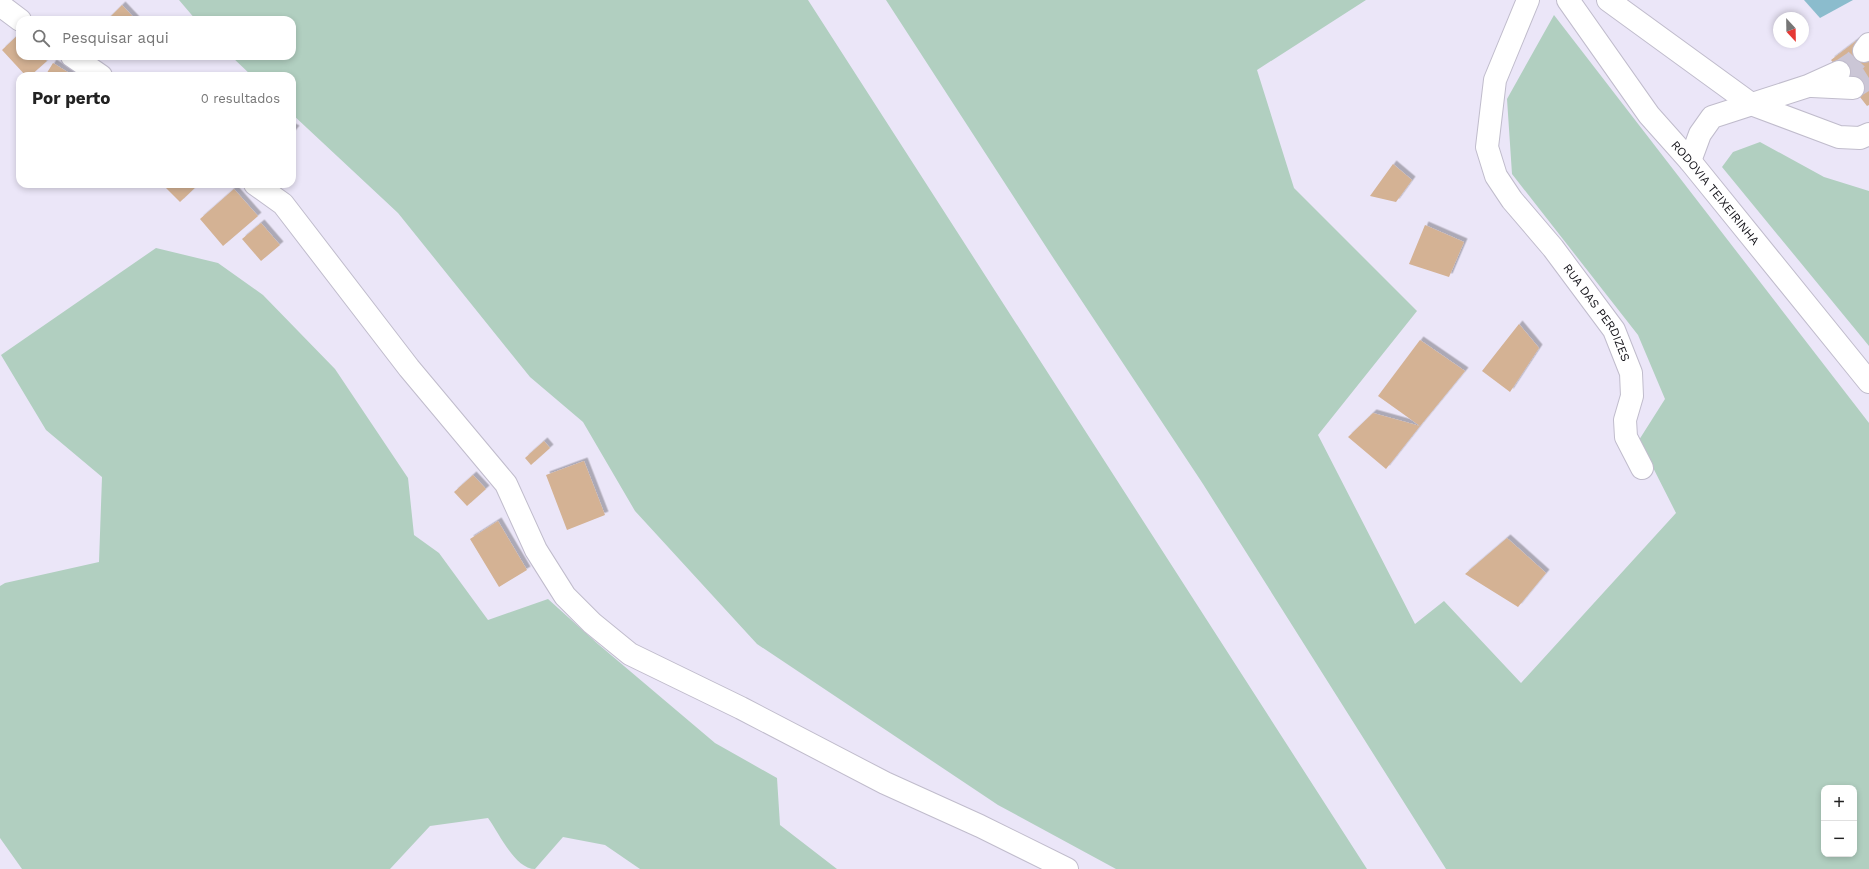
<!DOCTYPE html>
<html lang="pt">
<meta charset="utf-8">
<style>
body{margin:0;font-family:"Work Sans",sans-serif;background:#f6f6f6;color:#222}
.controls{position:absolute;right:12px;bottom:12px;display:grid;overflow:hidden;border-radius:8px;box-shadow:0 2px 6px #0003}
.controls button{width:36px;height:36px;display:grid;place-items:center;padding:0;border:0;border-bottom:1px solid #e0e0e0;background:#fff;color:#222;font:20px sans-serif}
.compass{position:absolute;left:1773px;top:12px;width:36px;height:36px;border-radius:50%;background:#fff;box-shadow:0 2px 6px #0003;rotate:158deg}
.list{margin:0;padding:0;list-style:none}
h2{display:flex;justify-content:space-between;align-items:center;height:52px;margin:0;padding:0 16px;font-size:17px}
h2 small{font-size:13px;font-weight:400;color:#767676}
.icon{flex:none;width:22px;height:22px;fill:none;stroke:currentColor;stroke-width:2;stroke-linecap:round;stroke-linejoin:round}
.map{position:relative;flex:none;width:1869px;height:869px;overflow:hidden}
.search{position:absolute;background:#fff;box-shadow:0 2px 6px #0003;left:16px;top:16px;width:280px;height:44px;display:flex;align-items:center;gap:10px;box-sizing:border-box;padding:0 14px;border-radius:12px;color:#767676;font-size:15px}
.panel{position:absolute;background:#fff;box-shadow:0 2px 6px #0003;left:16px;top:72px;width:280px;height:116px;border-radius:12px}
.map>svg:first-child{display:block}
.green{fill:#b1cfc0;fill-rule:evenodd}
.water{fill:#8bbccd}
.building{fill:#d4b294;filter:url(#shadow)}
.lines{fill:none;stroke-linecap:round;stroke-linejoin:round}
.street-tunnel{stroke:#cbc6d6;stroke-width:22;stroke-dasharray:22 11;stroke-linecap:butt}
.street-casing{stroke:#c0bccc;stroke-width:24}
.primary-casing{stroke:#c0bccc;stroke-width:24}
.street{stroke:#fff;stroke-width:22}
.primary{stroke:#fff;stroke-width:22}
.labels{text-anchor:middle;stroke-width:4;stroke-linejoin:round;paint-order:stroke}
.street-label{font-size:12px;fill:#131218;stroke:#f7f5fc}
</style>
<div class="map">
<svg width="1869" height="869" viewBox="0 0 1869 869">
<defs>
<filter id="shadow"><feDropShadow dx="3.5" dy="-3.5" stdDeviation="0" flood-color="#0004"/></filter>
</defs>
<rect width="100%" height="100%" fill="#ebe6f8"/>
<path class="green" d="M179,0H808L1367,869H1116L998,805L757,644L635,511L583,422L530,377L398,213L292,114V76H252L231,56H292V20H196Z
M886,0H1366L1257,70L1294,188L1417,311L1318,435L1415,624L1444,601L1521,683L1676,513L1639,440L1665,399L1638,335L1512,174L1507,99L1554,15L1869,423V869H1446L1203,484L1052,256ZM1824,788H1854V854H1824Z
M1760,142L1824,177L1869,191V346L1722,167L1733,152Z
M156,248L218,263L263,295L335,369L408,478L414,535L439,553L488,620L548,599L598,644L715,743L777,778L780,825L837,869H640L605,845L563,837L535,869C515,869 499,833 488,818L430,826L390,869H22L0,838V586L5,583L99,562L102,477L46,430L1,355Z"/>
<path class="water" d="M1804,0H1853L1820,18Z"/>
<path class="building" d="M122,5L136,20H107Z
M20,33V56H42L47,61L30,76H26L2,50Z
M1856,41L1869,58V105L1867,106L1831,60Z
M53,63L74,76H45Z
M292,127L296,129L292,134Z
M1393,164L1412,180L1396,202L1370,196Z
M164,184H199L180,202L163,185Z
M234,189L258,216L223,246L200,219Z
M261,223L280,245L261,261L242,239Z
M1425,225L1464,242L1449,277L1409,264Z
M1519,324L1539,348L1510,392L1482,371Z
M1420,340L1465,371L1420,426L1378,396Z
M1373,413L1420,426L1386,469L1348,437Z
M544,441L550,448L531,465L525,458Z
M584,461L605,515L567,530L546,475Z
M473,475L486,489L467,506L454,492Z
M498,521L527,570L499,587L470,539Z
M1507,538L1546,573L1518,607L1465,574Z"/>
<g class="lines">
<path class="street-tunnel" d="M1839,72L1854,62L1864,51
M1853,88L1869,78"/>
<g class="street-casing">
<g id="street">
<path id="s1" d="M1528,0L1495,80L1487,147L1496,176L1512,200L1553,248L1614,330L1631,373L1632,396L1625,420L1626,437L1642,468"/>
<path d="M1608,0L1751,104L1839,137L1860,138L1869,134"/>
<path d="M0,5L20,20"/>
<path d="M1864,51L1869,44"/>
<path d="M72,56L101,76"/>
<path d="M1812,86L1853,88"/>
<path d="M1690,161L1700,134L1712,117L1808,86L1839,72"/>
<path d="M255,184L283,204L409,368L506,484L536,550L565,596L592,623L630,654L741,708L885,783L980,826L1067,869"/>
</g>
</g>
<g class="primary-casing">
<g id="primary">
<path id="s2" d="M1568,0L1649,115L1690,161L1869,382"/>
</g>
</g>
<use href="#street" class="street"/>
<use href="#primary" class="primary"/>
</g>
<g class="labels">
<g class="street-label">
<text dy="4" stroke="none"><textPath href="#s2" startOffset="243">RODOVIA TEIXEIRINHA</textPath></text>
<text dy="4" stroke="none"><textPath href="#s1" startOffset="355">RUA DAS PERDIZES</textPath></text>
</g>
</g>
</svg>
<div class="controls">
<button>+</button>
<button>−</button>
</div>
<svg class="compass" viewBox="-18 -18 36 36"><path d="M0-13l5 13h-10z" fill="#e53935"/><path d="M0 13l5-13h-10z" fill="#767676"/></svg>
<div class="search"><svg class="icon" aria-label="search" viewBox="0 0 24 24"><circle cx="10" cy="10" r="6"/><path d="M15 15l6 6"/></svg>Pesquisar aqui</div>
<section class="panel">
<h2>Por perto<small>0 resultados</small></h2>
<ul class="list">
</ul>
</section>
</div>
